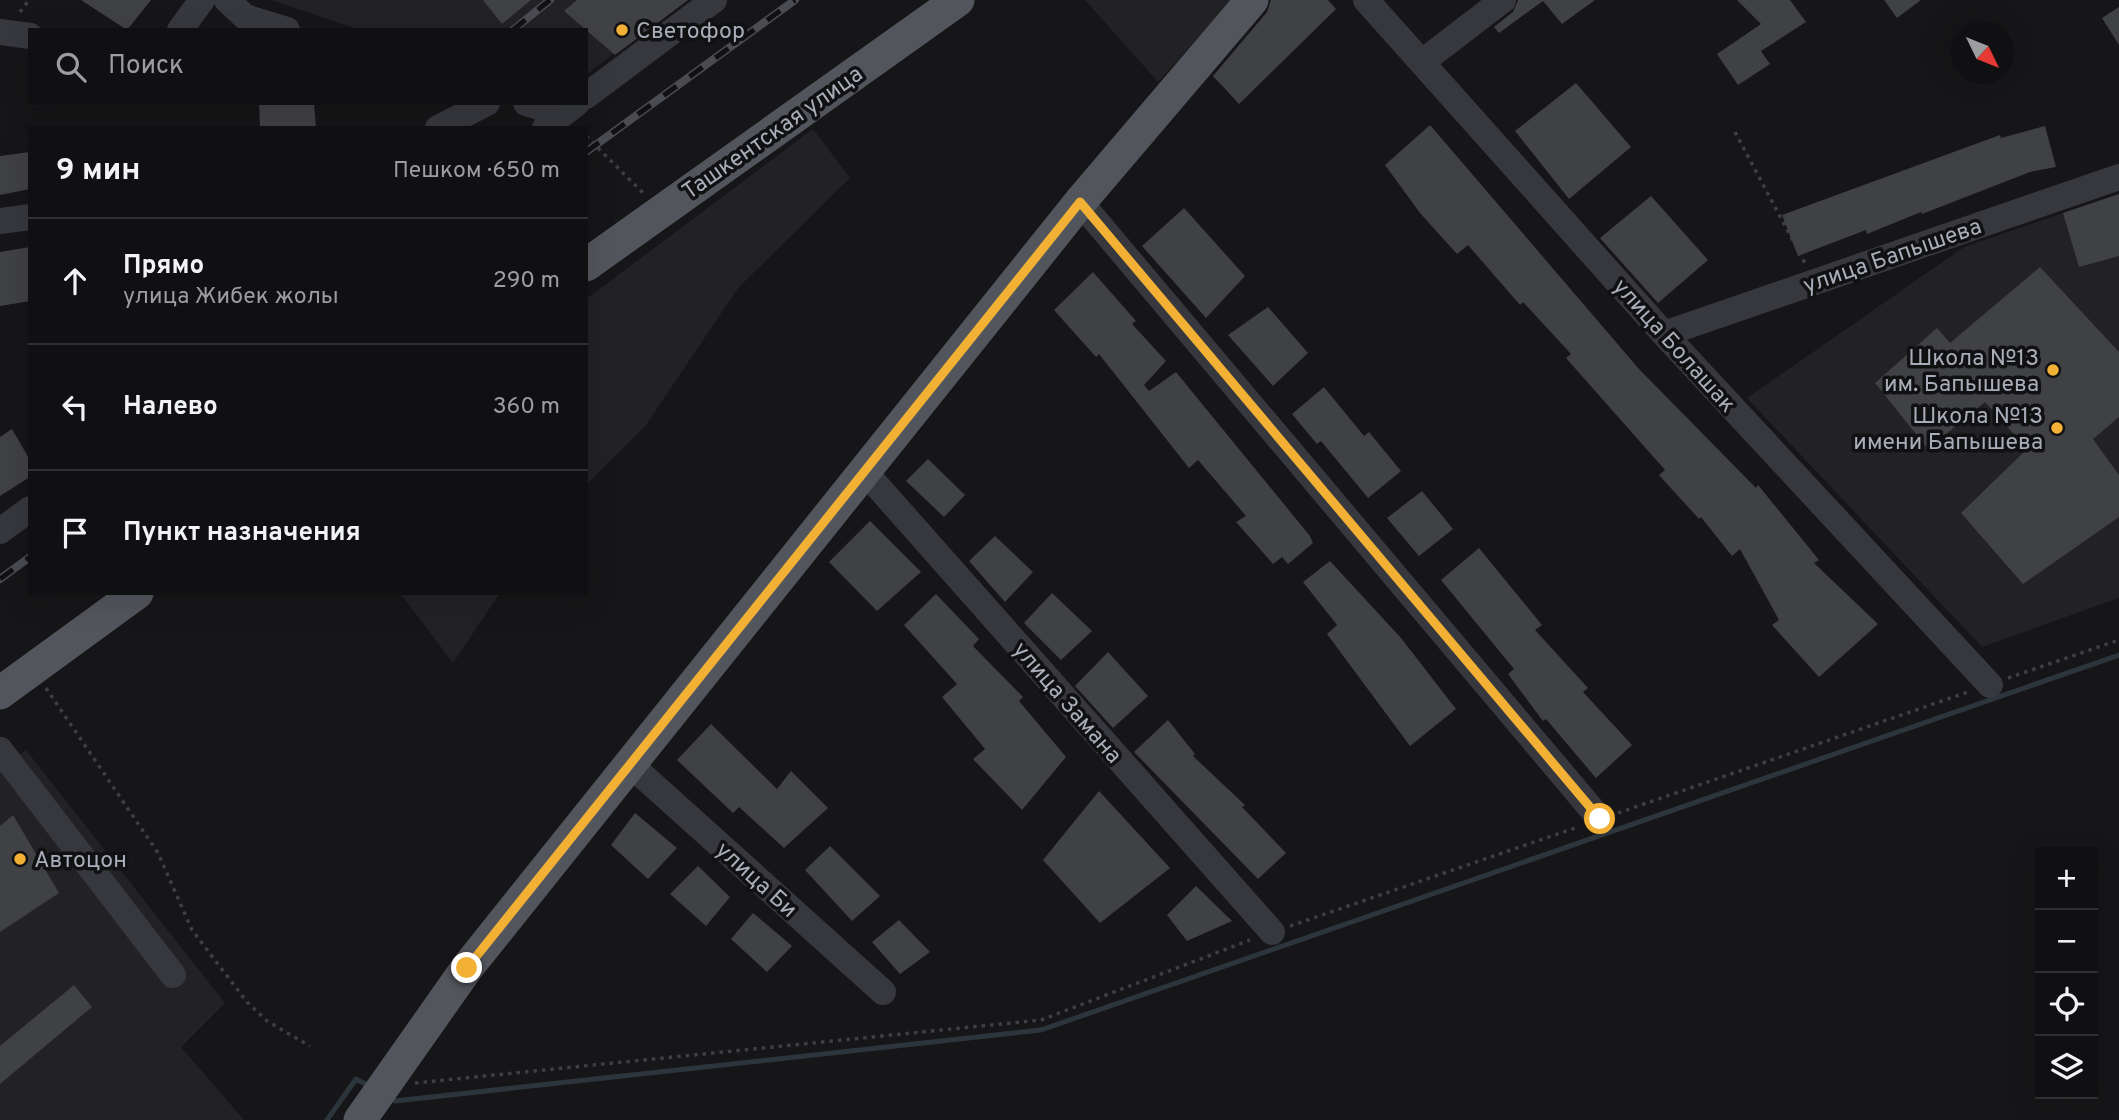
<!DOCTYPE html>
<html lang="ru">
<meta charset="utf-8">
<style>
body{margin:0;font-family:Overpass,sans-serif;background:#1e1e20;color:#f1f3f6}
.controls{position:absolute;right:21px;bottom:21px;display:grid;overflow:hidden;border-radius:0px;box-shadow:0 7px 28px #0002}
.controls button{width:63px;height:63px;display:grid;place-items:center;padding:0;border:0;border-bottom:2px solid #303032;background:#101012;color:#f1f3f6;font:35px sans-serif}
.compass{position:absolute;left:1951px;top:21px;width:63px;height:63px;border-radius:50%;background:#101012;box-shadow:0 7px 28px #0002;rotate:133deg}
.stop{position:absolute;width:21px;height:21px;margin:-16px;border:5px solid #f2b134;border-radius:50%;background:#fff}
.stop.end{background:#f2b134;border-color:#fff;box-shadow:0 2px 7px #0008}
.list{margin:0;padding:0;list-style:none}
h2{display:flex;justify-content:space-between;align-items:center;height:91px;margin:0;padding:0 28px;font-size:30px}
h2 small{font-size:23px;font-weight:400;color:#9c9d9f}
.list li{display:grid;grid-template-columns:46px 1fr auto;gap:21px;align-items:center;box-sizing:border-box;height:126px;padding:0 28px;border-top:2px solid #303032}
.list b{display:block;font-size:26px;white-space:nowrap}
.list p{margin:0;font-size:23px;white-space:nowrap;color:#9c9d9f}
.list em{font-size:23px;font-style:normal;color:#9c9d9f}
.icon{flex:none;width:38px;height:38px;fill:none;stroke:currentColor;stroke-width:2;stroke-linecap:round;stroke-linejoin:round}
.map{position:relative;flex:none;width:2119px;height:1120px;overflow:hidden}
.search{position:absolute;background:#101012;box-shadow:0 7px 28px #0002;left:28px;top:28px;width:560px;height:77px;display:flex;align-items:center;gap:18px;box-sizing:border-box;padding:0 24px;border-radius:0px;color:#9c9d9f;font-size:26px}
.panel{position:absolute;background:#101012;box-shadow:0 7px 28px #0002;left:28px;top:126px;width:560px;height:469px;border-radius:0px}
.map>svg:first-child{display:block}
.built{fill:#222225}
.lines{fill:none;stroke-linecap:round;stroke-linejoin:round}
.stream{stroke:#2c353c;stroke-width:5}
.building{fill:#404145}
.path{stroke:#3d3f44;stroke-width:3.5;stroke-dasharray:3.5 5;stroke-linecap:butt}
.minor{stroke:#37383d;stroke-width:26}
.major{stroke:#53555c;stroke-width:33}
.rail-casing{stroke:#4a4c52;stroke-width:8}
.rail{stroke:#111113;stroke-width:5;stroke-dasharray:16;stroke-linecap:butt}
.route{stroke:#f2b134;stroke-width:9}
.poi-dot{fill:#f2b134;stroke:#111113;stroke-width:2.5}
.labels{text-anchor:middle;stroke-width:7;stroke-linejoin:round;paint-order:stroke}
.poi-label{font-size:23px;fill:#a8adb8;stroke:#111113;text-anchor:start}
.street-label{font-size:23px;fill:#a8adb8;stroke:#111113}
</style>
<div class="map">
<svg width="2119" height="1120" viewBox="0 0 2119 1120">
<rect width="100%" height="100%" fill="#161618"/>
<path class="built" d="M271,0H683L586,75V30H360Z
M1085,0H1232L1158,82Z
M813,129L850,178L738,288L646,425L586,485V299Z
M2119,194V598L1982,647L1747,398L1964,247Z
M400,593H500L453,663Z
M26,750L225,1003L181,1047L244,1120H0V770Z"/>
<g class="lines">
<path class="stream" d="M388,1097L395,1101L1041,1030L2119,655
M327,1120L356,1079L371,1087"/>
</g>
<path class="building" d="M81,0H151L127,30Z
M483,0H531L502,24Z
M577,0H688L615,55L564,11Z
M1271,0H1328L1336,9L1239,104L1213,76L1267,12Z
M1518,0H1595L1562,24L1543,1L1499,33L1494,27L1513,12Z
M1737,0H1790L1806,22L1761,51L1770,64L1738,85L1717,54L1761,24Z
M1884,0H1921L1897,18Z
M2119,7V45L2102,18Z
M1576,83L1631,147L1569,199L1515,131Z
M259,103H314L316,128H260Z
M1430,125L1639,369L1756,488L1758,485L1819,560L1814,563L1878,624L1819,677L1772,625L1779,620L1740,549L1732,556L1701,517L1699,519L1659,475L1665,470L1566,358L1571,354L1523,302L1520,305L1468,245L1457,254L1420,213L1385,165Z
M2045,126L2056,167L2030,172L1922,214L1921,212L1867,234L1866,230L1798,256L1782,215L2000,135L2001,138Z
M30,152V189L0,195V156Z
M2119,194V256L2079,267L2063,213Z
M1651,196L1708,260L1658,303L1600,238Z
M1184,208L1245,276L1206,318L1142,246Z
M30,247V301L0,306V252Z
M2040,267L2119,352V417L2093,439L2119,475V517L2023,584L1961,513L2027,449L1985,402L1928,449L1875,383L1937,328L1950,343Z
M1093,272L1136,321L1132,324L1166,361L1144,385L1149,391L1176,372L1310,536L1313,543L1288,564L1282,557L1273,564L1236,522L1246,516L1198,460L1189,468L1099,354L1096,357L1054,310Z
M1268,307L1308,353L1273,386L1228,335Z
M1324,387L1364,436L1369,432L1401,471L1368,498L1321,441L1317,444L1292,414Z
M12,429L30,460V477L0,496V437Z
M928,459L965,495L944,517L906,481Z
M1422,491L1453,529L1419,556L1387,518Z
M870,521L921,572L877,611L829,562Z
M995,536L1033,572L1005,602L969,561Z
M1479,548L1542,625L1535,630L1588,688L1583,692L1632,745L1596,778L1546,719L1543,721L1508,674L1514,669L1441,580Z
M1330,561L1401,638L1456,709L1410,746L1327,634L1337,625L1303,582Z
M1052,593L1092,631L1061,660L1024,623Z
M936,594L979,639L973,646L1023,697L1019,701L1066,757L1022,810L973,759L985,749L942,697L957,684L904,625Z
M1108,652L1148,696L1113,728L1075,686Z
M1168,720L1195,754L1193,756L1245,805L1242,807L1286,853L1258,879L1134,752Z
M711,724L777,789L791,771L828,808L784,848L739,807L733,813L677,760Z
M1099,791L1170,868L1100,923L1043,860Z
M635,813L677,848L648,879L611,845Z
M13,815L59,893L0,932V826Z
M830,846L880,896L852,921L805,870Z
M698,866L730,897L706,926L670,894Z
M1196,886L1232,921L1187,941L1167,915Z
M753,913L792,946L767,972L731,939Z
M899,920L930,952L900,974L872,942Z
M74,985L92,1007L0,1084V1046Z"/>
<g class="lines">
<path class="path" d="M20,12L29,0
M1735,132L1806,265
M586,136L644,194
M2008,678L2119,640
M46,688L158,853L192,930L247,1002L267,1021L310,1046
M1618,813L1968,692
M1290,926L1578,827
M415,1083L1041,1020L1250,940"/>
<path class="minor" d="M227,0L245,17L287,30
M1366,0L1664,334L1990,685
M180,30L202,0
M0,32L30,36
M1422,62L1503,0
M586,96L714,0
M526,103L563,114
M438,128L487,103
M545,128L577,103
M1080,202L1600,819
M0,221L30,217
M1664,334L2119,177
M865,472L1272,932
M0,531L30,509
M0,750L173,975
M632,766L883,992"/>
<path class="major" d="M586,265L958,0
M0,693L137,593
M360,1120L467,968L1080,202L1252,0"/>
<g class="rail-casing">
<path id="rail" d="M513,30L550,0
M586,152L795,0
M0,579L30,557"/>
</g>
<use href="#rail" class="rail"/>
</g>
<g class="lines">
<path class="route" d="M467,968L1080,202L1600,819"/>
</g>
<g class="poi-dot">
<circle cx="622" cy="30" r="7"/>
<circle cx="2053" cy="370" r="7"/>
<circle cx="2057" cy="428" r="7"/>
<circle cx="20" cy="859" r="7"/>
</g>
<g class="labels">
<g class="poi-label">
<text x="636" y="38">Светофор</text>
<text x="2039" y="365" text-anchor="end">Школа №13<tspan x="2039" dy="26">им. Бапышева</tspan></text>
<text x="2043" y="423" text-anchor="end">Школа №13<tspan x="2043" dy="26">имени Бапышева</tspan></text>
<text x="34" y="867">Автоцон</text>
</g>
<g class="street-label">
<text transform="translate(772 132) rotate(-35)" y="8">Ташкентская улица</text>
<text transform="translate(1892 255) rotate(-19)" y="8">улица Бапышева</text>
<text transform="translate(1675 345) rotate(48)" y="8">улица Болашак</text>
<text transform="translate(1068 702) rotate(49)" y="8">улица Замана</text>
<text transform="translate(757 879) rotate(42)" y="8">улица Би</text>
</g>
</g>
</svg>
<div class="controls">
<button>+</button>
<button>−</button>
<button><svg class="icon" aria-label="locate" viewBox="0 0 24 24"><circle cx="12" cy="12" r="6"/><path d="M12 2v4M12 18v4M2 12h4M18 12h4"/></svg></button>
<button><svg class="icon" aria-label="layers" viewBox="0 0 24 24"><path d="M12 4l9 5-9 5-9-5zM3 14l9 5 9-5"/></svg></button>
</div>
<svg class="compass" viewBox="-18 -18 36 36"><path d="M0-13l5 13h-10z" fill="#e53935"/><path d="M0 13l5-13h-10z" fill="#9c9d9f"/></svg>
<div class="stop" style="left:1600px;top:819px"></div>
<div class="stop end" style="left:467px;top:968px"></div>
<div class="search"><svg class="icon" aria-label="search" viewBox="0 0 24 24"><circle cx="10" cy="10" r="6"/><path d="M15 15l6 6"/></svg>Поиск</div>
<section class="panel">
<h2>9 мин<small>Пешком · 650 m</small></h2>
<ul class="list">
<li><svg class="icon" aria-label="ahead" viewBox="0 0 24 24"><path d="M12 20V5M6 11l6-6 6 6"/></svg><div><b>Прямо</b><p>улица Жибек жолы</p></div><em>290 m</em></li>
<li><svg class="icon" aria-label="left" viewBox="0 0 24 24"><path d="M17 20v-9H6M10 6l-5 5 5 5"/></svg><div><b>Налево</b></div><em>360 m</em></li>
<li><svg class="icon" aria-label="arrive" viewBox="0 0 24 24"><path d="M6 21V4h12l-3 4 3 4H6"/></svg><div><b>Пункт назначения</b></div></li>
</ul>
</section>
</div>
